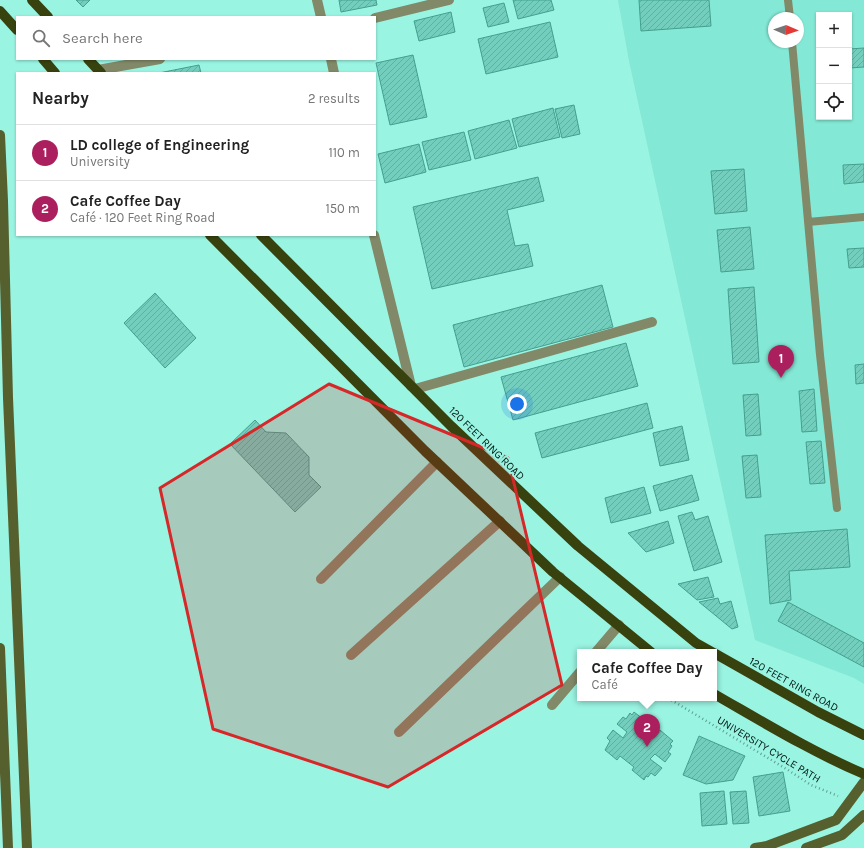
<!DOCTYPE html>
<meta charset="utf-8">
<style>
body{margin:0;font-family:Karla,sans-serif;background:#f2f2f2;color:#222}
.controls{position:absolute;right:12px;top:12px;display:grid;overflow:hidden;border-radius:0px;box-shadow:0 1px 3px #0004}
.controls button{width:36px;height:36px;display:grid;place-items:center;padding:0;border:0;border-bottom:1px solid #e0e0e0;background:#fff;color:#222;font:20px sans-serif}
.compass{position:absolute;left:768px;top:12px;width:36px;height:36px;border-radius:50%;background:#fff;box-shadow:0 1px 3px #0004;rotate:92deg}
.you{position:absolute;left:517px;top:404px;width:14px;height:14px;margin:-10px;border:3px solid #fff;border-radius:50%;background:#1a73e8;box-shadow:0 0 0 6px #1a73e833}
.badge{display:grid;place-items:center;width:26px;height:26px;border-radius:50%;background:#ac1f5e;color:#fff;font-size:13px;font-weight:700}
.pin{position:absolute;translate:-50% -33px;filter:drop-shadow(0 1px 2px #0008)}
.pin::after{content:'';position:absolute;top:21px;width:14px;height:12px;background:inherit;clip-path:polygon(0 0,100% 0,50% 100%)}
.popup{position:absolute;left:577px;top:649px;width:140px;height:52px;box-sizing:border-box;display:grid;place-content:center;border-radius:0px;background:#fff;filter:drop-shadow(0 1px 3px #0005);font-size:13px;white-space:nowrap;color:#767676}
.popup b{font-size:15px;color:#222}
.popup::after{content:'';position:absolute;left:50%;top:100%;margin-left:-8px;border:8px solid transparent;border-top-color:#fff}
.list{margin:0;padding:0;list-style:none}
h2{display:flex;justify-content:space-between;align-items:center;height:52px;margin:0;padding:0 16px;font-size:17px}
h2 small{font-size:13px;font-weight:400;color:#767676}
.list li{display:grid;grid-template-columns:26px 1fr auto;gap:12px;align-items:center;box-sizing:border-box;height:56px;padding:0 16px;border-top:1px solid #e0e0e0}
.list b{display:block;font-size:15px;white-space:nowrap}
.list p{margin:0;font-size:13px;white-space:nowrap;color:#767676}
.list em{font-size:13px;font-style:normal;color:#767676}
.icon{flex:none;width:22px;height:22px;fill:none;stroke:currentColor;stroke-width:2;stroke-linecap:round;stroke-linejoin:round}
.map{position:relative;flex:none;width:864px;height:848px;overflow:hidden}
.search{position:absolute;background:#fff;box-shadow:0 1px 3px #0004;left:16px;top:16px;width:360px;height:44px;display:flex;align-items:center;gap:10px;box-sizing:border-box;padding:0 14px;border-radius:0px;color:#767676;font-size:15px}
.panel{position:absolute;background:#fff;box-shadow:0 1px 3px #0004;left:16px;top:72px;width:360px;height:164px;border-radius:0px}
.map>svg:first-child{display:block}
.built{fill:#83e8d5;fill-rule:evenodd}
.building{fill:url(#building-hatch);stroke:#439f8f}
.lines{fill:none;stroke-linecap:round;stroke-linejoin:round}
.path{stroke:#5e9f92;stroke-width:2.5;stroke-dasharray:1 3;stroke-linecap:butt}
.lane{stroke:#818968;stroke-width:8}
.street{stroke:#818968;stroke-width:10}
.secondary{stroke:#55602e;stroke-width:10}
.primary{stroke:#38420f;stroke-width:10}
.marked{fill:#d62828;fill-opacity:0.2;stroke:#d62828;stroke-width:3;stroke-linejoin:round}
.labels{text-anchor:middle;stroke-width:4;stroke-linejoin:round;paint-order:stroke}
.street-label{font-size:11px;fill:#001914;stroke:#9af4e2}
</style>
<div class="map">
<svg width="864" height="848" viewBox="0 0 864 848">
<defs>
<pattern id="building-hatch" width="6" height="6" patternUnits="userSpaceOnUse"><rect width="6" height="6" fill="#74cebd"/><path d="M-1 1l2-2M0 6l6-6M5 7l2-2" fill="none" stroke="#63b0a2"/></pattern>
</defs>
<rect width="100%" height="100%" fill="#9af4e2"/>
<path class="built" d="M618,0H864V684L854,678L755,640L629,61ZM819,15H849V117H819ZM774,18H798V42H774Z"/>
<path class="building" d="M76,0H90L83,7Z
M339,0H376L377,5L341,12Z
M513,0H551L554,10L518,19Z
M639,0H709L711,26L641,31Z
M504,3L509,22L488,27L483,8Z
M451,12L455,32L419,41L414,21Z
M550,22L558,57L486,74L478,39Z
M864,48V67L849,68V49Z
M413,55L427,117L390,125L376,63Z
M199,65L201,73H159Z
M574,105L580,134L562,138L555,109Z
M553,108L560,137L519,147L512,119Z
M509,120L517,148L475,159L468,131Z
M464,132L471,160L429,170L422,142Z
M419,144L426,172L385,183L378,154Z
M864,164V182L844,184L843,165Z
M744,169L747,211L715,214L711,171Z
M538,177L544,201L507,210L515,246L528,244L533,266L432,289L413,207Z
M750,227L754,269L721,272L717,230Z
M864,248V267L849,268L847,249Z
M602,285L613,327L464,367L453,325Z
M754,287L759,362L733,364L728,289Z
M155,293L196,338L165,368L124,323Z
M626,343L638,386L513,420L501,377Z
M864,364V383L856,384L855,365Z
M814,389L817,431L802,432L799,391Z
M758,394L761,435L746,436L743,395Z
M647,403L653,428L542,458L535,433Z
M255,420L266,432L286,433L309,457V475L321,487L295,512L230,444Z
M682,426L689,460L660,466L653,433Z
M821,441L825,483L810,484L806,442Z
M757,455L761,497L746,498L742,456Z
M692,475L699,500L660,511L653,486Z
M644,487L651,513L611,523L605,498Z
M692,512L695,520L708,516L722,562L694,571L678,516Z
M668,521L674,543L646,552L628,533Z
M847,529L850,567L789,571L791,600L770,604L765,535Z
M708,577L714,597L697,600L678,584Z
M718,598L720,604L731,601L738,627L732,629L699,602Z
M788,602L864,643V667L778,621Z
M634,712L647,722L642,728L646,731L649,728L657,734L660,730L673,741L670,744L672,746L668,752L671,754L665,762L655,754L650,759L662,768L655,776L651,773L648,777L646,776L644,780L632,770L634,767L620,756L617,760L605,750L610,741L607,738L613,730L623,738L627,732L617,724L623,717L626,719L630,713L632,715Z
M699,736L745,756L733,780L706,784L683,775Z
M783,772L790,811L759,816L753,777Z
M724,791L727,824L702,826L700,793Z
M746,791L749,823L733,824L730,792Z"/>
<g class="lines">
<path class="path" d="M668,698L788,770L811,785L838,796"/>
<path class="lane" d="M788,0L790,18
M792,42L820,355L837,508
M808,222L864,217"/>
<path class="street" d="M317,0L321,17
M375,18L449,0
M331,59L334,73
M98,70L160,59
M374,235L411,386
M415,389L652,322
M321,579L437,462
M596,652L619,625
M351,655L500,521
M552,705L580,672
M399,732L560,577"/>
<path class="secondary" d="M0,135L3,201L8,398L27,848
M0,648L8,848
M755,848L767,846L836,820L864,782
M806,848L842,835L864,815"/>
<path class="primary" d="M32,0L48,17
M0,11L17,30
M43,59L55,73
M88,59L101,73
M210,235L425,451L553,572L651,652
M261,235L451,426L578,546L696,643L712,652
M714,653L818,712L864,735
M714,694C763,722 812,752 864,774"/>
</g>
<path class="marked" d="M329,384L508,458L562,685L388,787L213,729L160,488Z"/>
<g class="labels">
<g class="street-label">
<text transform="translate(487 443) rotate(44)" y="4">120 FEET RING ROAD</text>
<text transform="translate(794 684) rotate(29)" y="4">120 FEET RING ROAD</text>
<text transform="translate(769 749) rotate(31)" y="4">UNIVERSITY CYCLE PATH</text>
</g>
</g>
</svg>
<div class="controls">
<button>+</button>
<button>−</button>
<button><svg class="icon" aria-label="locate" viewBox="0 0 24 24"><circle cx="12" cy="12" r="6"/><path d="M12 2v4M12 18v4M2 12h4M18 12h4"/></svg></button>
</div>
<svg class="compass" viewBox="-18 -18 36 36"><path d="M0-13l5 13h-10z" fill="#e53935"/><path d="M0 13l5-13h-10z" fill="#767676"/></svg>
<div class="you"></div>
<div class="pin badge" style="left:781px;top:378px">1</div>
<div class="pin badge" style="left:647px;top:747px">2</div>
<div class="popup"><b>Cafe Coffee Day</b>Café</div>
<div class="search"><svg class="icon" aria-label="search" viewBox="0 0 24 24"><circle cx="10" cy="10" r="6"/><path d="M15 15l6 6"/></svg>Search here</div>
<section class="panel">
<h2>Nearby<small>2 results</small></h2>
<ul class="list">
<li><span class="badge">1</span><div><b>LD college of Engineering</b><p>University</p></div><em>110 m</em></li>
<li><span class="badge">2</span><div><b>Cafe Coffee Day</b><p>Café · 120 Feet Ring Road</p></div><em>150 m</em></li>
</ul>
</section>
</div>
